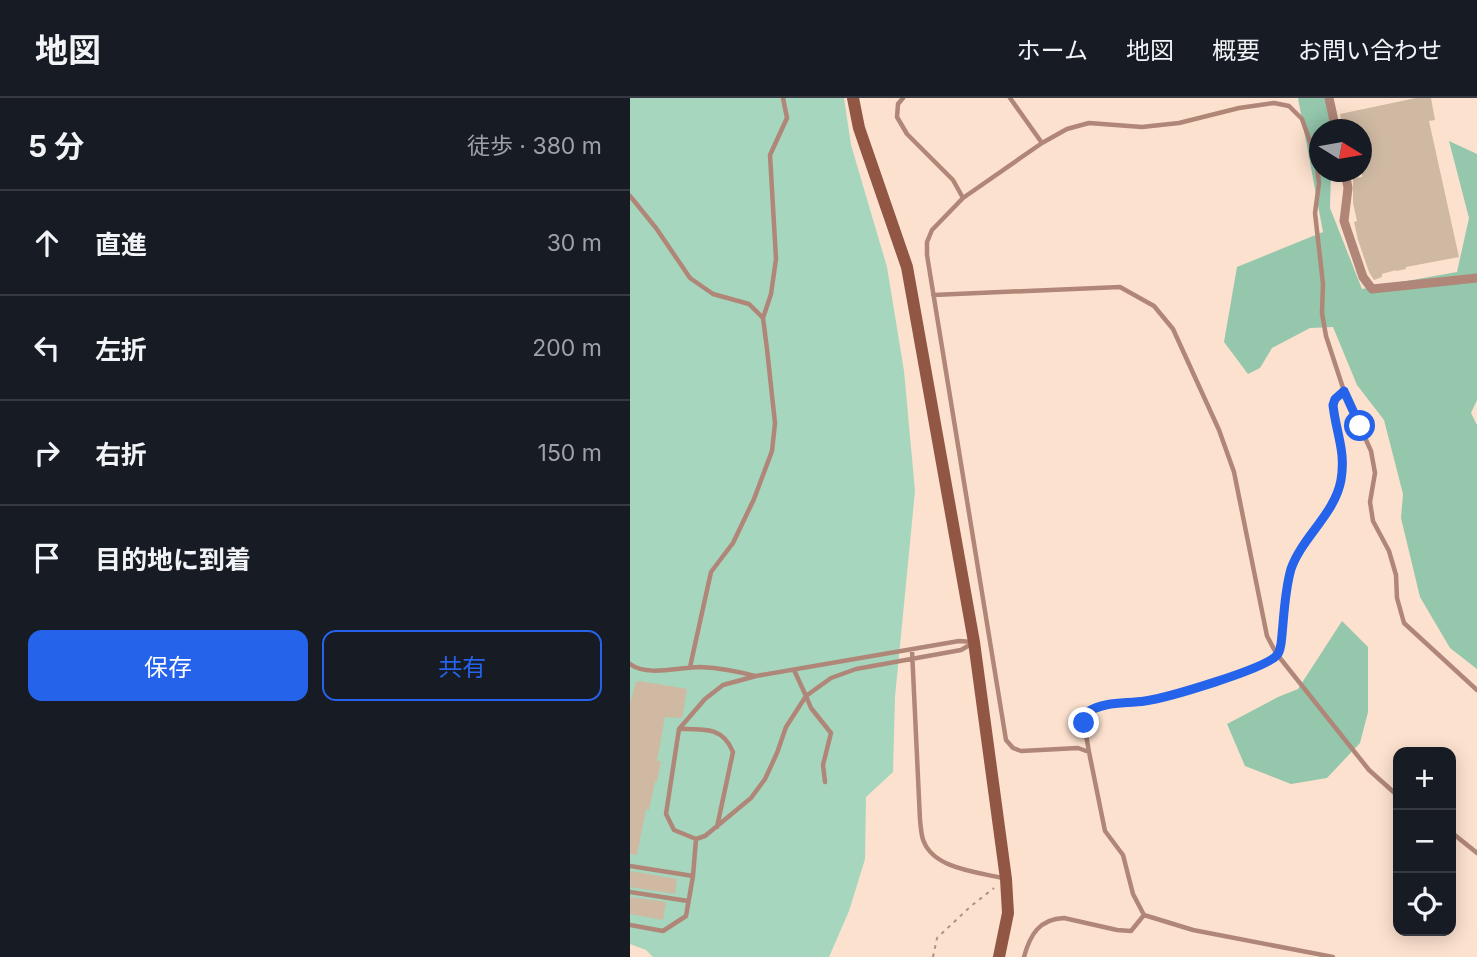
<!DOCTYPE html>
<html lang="ja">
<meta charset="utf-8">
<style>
body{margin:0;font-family:Inter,"Noto Sans JP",sans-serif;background:#242831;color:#f1f3f6}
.controls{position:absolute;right:21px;bottom:21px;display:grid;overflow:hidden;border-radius:14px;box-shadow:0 4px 18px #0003}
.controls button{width:63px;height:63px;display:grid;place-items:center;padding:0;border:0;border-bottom:2px solid #363941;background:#171b24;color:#f1f3f6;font:35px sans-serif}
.compass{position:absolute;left:679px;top:21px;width:63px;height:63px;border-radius:50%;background:#171b24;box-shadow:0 4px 18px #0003;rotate:101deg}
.stop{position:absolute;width:21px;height:21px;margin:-16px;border:5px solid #2563eb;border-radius:50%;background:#fff}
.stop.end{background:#2563eb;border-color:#fff;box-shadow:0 2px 7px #0008}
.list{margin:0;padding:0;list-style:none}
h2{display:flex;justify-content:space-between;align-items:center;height:91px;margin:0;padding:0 28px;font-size:30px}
h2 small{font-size:23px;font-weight:400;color:#9ea1a6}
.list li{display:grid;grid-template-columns:46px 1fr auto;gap:21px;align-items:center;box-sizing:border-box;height:105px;padding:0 28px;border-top:2px solid #363941}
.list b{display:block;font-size:26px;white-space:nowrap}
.list em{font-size:23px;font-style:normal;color:#9ea1a6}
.actions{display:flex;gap:14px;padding:21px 28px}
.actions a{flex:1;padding:16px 0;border:2px solid #2563eb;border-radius:14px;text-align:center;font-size:24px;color:#2563eb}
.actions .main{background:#2563eb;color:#fff}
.icon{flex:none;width:38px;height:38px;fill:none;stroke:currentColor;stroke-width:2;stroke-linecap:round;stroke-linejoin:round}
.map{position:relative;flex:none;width:847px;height:859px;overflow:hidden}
header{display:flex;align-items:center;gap:42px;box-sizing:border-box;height:98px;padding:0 35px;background:#171b24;border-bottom:2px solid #363941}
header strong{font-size:33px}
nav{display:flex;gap:38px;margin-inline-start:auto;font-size:24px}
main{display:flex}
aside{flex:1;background:#171b24}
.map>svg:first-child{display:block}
.green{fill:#a6d6bd}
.forest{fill:#94c7ac}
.building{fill:#cfb9a3}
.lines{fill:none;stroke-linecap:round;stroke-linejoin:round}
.path{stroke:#a79385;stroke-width:2;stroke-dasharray:3.5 5;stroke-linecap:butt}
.lane{stroke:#b08678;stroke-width:4.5}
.street{stroke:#b08678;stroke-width:9}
.secondary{stroke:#925644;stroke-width:12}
.route{stroke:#2563eb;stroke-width:9}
</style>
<header>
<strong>地図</strong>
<nav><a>ホーム</a><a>地図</a><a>概要</a><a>お問い合わせ</a></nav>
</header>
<main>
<aside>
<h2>5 分<small>徒歩 · 380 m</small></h2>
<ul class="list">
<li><svg class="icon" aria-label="ahead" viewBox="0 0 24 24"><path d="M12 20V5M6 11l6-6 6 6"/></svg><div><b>直進</b></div><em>30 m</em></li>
<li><svg class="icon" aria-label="left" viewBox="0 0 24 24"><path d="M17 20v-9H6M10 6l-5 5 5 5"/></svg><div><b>左折</b></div><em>200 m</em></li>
<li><svg class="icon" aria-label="right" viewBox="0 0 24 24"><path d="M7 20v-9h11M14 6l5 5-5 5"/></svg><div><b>右折</b></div><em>150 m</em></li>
<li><svg class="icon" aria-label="arrive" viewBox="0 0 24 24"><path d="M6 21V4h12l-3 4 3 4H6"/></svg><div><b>目的地に到着</b></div></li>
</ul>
<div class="actions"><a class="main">保存</a><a>共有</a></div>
</aside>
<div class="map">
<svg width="847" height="859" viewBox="0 0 847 859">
<rect width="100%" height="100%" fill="#fce1ce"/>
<path class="green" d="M0,0H214L221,47L257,169L274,273L285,393L265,599L263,674L236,699L235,761L219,813L199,859H23L16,852L0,846Z"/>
<path class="forest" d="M668,0H697L702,31L690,32V74H701L700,110L732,191L827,174L839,120L819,43L847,56V302L841,315L847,327V571L820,550L790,499L771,420L773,396L754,322L727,287L703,229L680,230L642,250L630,270L618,276L594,244L607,169L693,134Z
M712,523L738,549V614L730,645L697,680L661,686L615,668L597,626L648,599L668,591Z"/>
<path class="building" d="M786,0H801L805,22L799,23L829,159L776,169V171L766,173V172L752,176V179L744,182L739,174L728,142L724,124L727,123L723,105V80L732,79V32H713L710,16Z
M10,583L57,591L52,620L35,619L27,663H31L27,684L25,683L19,712L16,711L7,757L0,756V605L6,584Z
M0,773L47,781L45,796L0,789Z
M0,799L36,804L33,822L0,816Z"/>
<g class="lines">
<path class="path" d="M303,859L307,840L341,808L364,790"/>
<path class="lane" d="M273,0L268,6L267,19L277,36L323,82L333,100
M380,0L412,45
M0,98L26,130L60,180L83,196L119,206L133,220L137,251L145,325L142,353L124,401L103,445L81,474L60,569
M303,197L490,189L524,208L543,231L589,332L604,374L637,538L646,555L739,672L768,698
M133,220L141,196L146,161L140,57L157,20L153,0
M282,552L290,722C291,729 291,738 294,744C305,771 348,774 372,780
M0,566C17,579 49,569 70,569C89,570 107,573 125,578
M164,572L176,598L156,629L147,655L135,681L121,700L75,738L66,741L44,732L36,716L49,631L75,601L93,587L126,578L329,543L343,544
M50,631C74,631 93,629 103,654L87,729
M459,654L454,625L457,614C476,603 494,606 515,603C536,600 636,571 648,557C650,554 650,550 651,546C654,522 654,495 662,471C672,439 705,416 711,382C716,352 706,335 703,307L705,301L714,293
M195,684L193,667L201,635L181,610L176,598L201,580L226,571L331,552L343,545
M821,734L847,755
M0,768L63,778
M0,794L58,803
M0,827L33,833L56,818L63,778L66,741
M394,859C400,837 409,821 434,820L487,832L501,833L514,817
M703,859L563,832L514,817L503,796L493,757L475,733L459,654L448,650L391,653L383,650L376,642L297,157V144L302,132L333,100L412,45L437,31L459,25L512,29L549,25L609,10L644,5L659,8L672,21L686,61L689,85L685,115L693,186L692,215L696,238L714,293L741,353L745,375L740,404L743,423L759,453L766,477L767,500L774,525L847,592"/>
<path class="street" d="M699,0L706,32
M715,74L718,90L714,123L733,179L742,191L847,180"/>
<path class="secondary" d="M223,0L229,30L277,169L344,544L376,781L378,815L369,859"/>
</g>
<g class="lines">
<path class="route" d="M454,625L457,614C476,603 494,606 515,603C536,600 636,571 647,557C650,554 650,550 651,546C654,522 654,495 661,471C672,439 705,416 711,382C716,353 706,335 703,307L705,301L714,293L730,328"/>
</g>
</svg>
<div class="controls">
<button>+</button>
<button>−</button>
<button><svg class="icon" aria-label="locate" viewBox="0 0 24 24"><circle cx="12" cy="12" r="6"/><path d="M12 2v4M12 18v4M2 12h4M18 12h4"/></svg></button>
</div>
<svg class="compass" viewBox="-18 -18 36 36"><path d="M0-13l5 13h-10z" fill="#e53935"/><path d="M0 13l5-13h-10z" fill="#9ea1a6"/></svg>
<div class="stop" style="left:730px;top:328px"></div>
<div class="stop end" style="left:454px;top:625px"></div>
</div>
</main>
